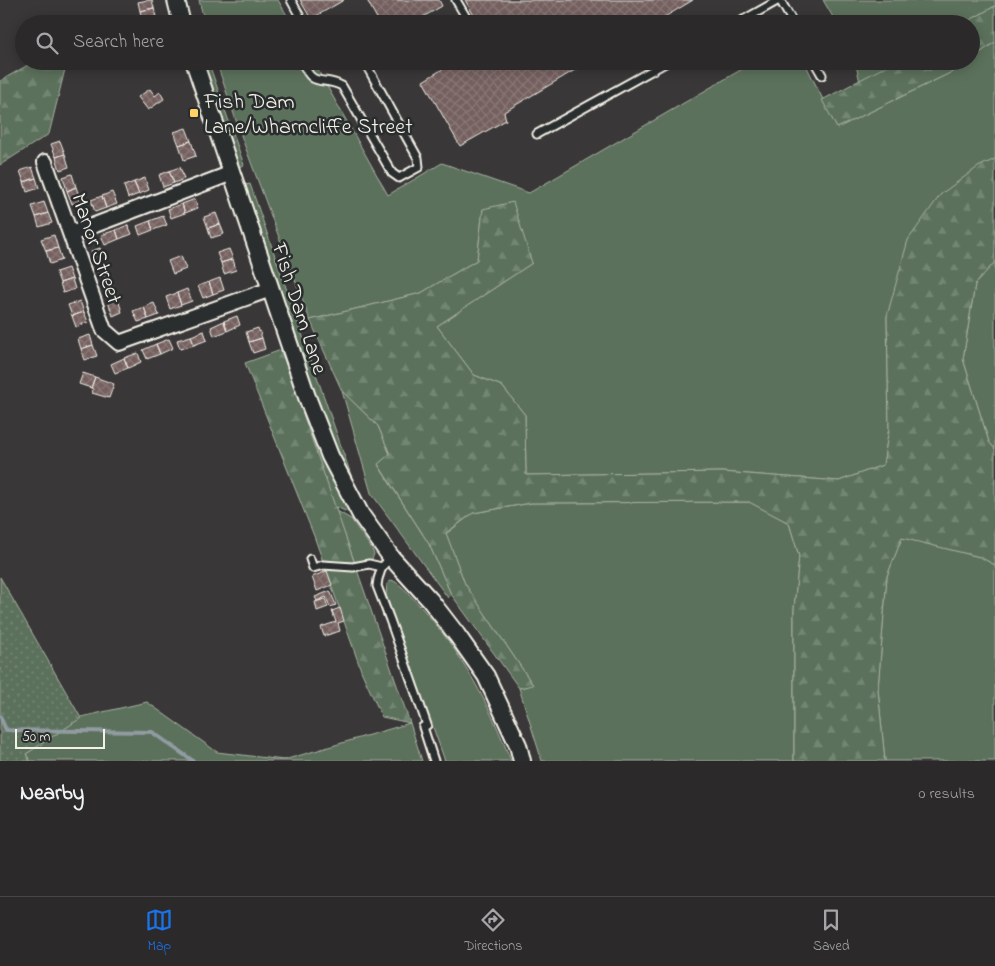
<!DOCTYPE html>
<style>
body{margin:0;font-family:"Indie Flower",sans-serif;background:#333132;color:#f1f3f6}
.scale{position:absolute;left:15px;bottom:12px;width:90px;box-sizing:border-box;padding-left:5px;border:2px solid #f4f1e8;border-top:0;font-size:14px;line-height:18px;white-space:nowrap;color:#f4f1e8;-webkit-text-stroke:4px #2a2d2e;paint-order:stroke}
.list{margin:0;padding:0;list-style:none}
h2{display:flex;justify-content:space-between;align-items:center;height:65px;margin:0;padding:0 20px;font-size:21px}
h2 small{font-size:16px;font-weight:400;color:#a6a6a8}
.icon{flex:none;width:28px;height:28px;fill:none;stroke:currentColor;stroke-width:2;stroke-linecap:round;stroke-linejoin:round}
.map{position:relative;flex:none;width:995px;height:761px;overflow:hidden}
.search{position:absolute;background:#2b292a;box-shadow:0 2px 12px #0003;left:15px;right:15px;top:15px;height:55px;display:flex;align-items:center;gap:12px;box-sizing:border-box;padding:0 18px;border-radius:28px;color:#a6a6a8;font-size:19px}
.sheet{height:135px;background:#2b292a}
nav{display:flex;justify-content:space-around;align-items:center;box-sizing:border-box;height:70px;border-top:1px solid #474547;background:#2b292a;font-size:14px;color:#a6a6a8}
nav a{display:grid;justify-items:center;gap:2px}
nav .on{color:#1a73e8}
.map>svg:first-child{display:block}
.grass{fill:#5b715c;stroke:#a8b1a2}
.forest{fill:url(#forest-firs);stroke:#a8b1a2}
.park{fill:url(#park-dots);stroke:#a8b1a2}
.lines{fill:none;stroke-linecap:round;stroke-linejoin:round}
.stream{stroke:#919ba1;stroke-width:4}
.building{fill:url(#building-cross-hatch);stroke:#f4f1e8}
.service-casing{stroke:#f4f1e8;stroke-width:11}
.minor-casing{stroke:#f4f1e8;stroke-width:18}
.tertiary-casing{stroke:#f4f1e8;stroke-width:20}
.service{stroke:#2a2d2e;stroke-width:7}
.minor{stroke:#2a2d2e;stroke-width:14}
.tertiary{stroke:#2a2d2e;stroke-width:16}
.poi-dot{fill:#ffd166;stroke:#2a2d2e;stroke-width:2}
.labels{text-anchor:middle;stroke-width:5;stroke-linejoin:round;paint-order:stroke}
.poi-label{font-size:22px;fill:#f4f1e8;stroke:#2a2d2e;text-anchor:start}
.street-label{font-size:22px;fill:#f4f1e8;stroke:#2a2d2e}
</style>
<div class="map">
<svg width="995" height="761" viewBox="0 0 995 761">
<defs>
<pattern id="forest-firs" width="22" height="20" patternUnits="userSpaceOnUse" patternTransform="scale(1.25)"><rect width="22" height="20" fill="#5b715c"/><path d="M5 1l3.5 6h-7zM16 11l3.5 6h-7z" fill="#738673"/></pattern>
<pattern id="park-dots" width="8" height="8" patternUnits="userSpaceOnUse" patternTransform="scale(1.25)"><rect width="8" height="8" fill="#5b715c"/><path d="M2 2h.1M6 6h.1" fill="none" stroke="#738673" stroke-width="1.8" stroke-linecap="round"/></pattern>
<pattern id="building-cross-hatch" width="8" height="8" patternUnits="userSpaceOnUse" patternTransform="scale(1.25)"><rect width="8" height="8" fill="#74605f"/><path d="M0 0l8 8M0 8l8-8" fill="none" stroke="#887776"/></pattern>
</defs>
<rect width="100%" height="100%" fill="#393738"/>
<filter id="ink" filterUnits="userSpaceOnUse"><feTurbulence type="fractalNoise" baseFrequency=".02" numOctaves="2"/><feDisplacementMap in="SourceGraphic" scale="10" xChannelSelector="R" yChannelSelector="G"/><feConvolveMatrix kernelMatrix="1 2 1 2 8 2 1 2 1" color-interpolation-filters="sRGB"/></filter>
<g filter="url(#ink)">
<path class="grass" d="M199,0H278L292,24H205Z
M823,0H995V6L963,24H837Z
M995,42V160L887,316L889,428L883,465L839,481L722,472L526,475L525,415L502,386L474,375L437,326L532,263L483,209L477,260L421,293L310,320L243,141L216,61H313L388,195L442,163L529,193L756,61H804L837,128L952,72L968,61H971V59Z
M203,61H208L244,165L239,167Z
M855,61H896L860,82Z
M250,184L358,495L343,466L323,416L245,185Z
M995,262V449L989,442L963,359L975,284Z
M342,391L378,426L390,454L378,465L429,544L451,594L448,598L371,493Z
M307,427L310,428L332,479L352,514L334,506Z
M750,502L789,523L799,556L794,609V761H542L519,688L533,685L465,584L446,534L473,513L531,503Z
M335,510L351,519L372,549L374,554L372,559L364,560L355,563Z
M902,537L980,557L995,565V761H885L878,689L887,576Z
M392,580C404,586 411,597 420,606C462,652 489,704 511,761H445L386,595L387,584Z
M147,702L217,752L284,760L410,723L422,761H30L26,754L81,717Z"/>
<path class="forest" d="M995,6V42L971,59V24H963Z
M35,61H67L49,134L0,165V81Z
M896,61H968L952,72L837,128L822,100Z
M995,159V262L975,284L963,359L989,442L995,449V565L980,557L902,538L887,576L878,689L885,761H794V609L799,556L789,523L749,502L531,503L473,513L446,533L465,584L533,685L519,688L451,594L429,544L378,464L390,454L378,426L342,391L310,320L421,293L477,260L483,209L513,202L532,263L437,326L474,375L502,386L525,415L526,475L722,472L839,481L883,465L889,428L887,316L908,240L941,194L978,167Z
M281,350L410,723L382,717L362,673L314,536L245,363Z"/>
<path class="park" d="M0,577L81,718L26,754L30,761H0Z"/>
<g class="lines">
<path class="stream" d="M0,716L6,730L152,732L193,761"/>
</g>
<path class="building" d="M148,0H152L154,8L140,11L138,2Z
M300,0H344L311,19Z
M367,0H439L442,6L411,24H380Z
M465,0H693L653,24H479Z
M154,8L156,17L142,20L140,11Z
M156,17L158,24H143L142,20Z
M456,61H590L504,112L506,120L460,146L423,81Z
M150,89L155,96L160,92L164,99L148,110L138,97Z
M186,128L191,141L179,145L174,132Z
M60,141L65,154L56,157L51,144Z
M191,141L196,156L184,160L179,145Z
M65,154L69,167L60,170L56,157Z
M32,167L36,178L24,182L20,171Z
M180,167L184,179L174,183L169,171Z
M169,171L174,183L163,187L159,175Z
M72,174L76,187L67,191L63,177Z
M36,178L39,188L27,192L24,182Z
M145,178L149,190L139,194L134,182Z
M134,182L139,194L128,198L124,186Z
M76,187L81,201L72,204L67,191Z
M112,192L117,204L106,208L102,196Z
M102,196L106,208L95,212L91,200Z
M195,199L198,208L185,213L182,204Z
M44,202L48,213L36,217L32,206Z
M182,204L185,213L171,218L168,209Z
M48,213L52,223L39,227L36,217Z
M216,213L220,224L208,228L204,217Z
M163,216L167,225L153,230L150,221Z
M150,221L153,230L140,235L137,226Z
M220,224L224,234L211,238L208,228Z
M128,225L132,234L119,239L116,230Z
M116,230L119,239L105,245L101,235Z
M54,235L58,248L46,251L41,239Z
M58,248L62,260L50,264L46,251Z
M100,248L105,261L96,265L91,251Z
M229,249L233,259L221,263L217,253Z
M181,256L186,269L173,274L168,261Z
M233,259L236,270L224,274L221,263Z
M105,261L109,275L100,278L96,265Z
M68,268L72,279L60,283L56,272Z
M220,278L224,290L213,294L209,282Z
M72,279L75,289L63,293L60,283Z
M209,282L213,294L203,298L198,286Z
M113,286L118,299L108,302L104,289Z
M187,289L192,301L181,305L177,293Z
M177,293L181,305L170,309L166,297Z
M118,299L122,312L113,316L108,302Z
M80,301L84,312L72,316L68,305Z
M154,303L159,315L148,319L144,307Z
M144,307L148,319L138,322L133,311Z
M84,312L88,322L76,327L72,316Z
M237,316L240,325L227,331L224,321Z
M224,321L227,331L214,336L211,327Z
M258,328L262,338L249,342L246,332Z
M204,331L207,340L194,345L191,336Z
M90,335L93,345L81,349L78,339Z
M191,336L194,345L180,349L177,340Z
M262,338L265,349L253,353L249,342Z
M169,339L173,348L160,354L156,344Z
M156,344L160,354L147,359L143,350Z
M93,345L97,356L85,360L81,349Z
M138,353L141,362L128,368L124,358Z
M124,358L128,368L115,373L111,364Z
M83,373L95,377L91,388L79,384Z
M95,377L114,384L109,398L92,393L93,389L91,388Z
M327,571L332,585L317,591L312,577Z
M330,591L336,605L330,607L326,597L317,601L315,597Z
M325,599L328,607L317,611L315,602Z
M340,608L344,621L338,623L340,631L324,636L321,627L336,622L332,611Z"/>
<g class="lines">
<g class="service-casing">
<path id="service" d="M291,0L304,24
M456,0L470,24
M780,0L794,24
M736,24L779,0
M302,61C313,90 322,75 342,86L392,173L399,178L419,167L418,158L364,61
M814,61L822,75
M537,134L669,61
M391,557L382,567L378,579L377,586L390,620L427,725L423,727L434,761
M310,559L313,568L323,565L353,567L369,564L382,567"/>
</g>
<g class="minor-casing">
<path id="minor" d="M45,162L104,330L119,343L271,289
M71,234L232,173"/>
</g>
<g class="tertiary-casing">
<path id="tertiary" d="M176,0L182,24
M194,61L307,397L330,456L361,515L391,557L430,600L457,635L486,676L518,745L522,761"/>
</g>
<use href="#service" class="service"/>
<use href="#minor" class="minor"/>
<use href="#tertiary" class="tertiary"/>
</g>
</g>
<rect class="poi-dot" x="189" y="108" width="10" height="10" rx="2.5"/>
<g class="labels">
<g class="poi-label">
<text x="204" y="108">Fish Dam<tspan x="204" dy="25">Lane/Wharncliffe Street</tspan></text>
</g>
<g class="street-label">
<text transform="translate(98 248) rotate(71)" y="8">Manor Street</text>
<text transform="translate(301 308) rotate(72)" y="8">Fish Dam Lane</text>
</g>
</g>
</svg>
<div class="scale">50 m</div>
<div class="search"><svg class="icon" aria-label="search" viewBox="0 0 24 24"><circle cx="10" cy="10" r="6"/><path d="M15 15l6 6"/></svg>Search here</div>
</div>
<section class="sheet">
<h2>Nearby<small>0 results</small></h2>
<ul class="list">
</ul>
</section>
<nav>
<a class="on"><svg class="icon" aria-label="map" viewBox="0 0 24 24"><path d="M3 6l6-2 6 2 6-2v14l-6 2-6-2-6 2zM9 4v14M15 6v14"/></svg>Map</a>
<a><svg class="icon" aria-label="directions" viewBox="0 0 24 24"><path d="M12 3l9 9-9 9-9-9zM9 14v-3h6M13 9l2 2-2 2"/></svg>Directions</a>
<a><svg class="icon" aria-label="saved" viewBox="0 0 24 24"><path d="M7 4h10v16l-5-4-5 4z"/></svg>Saved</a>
</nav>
